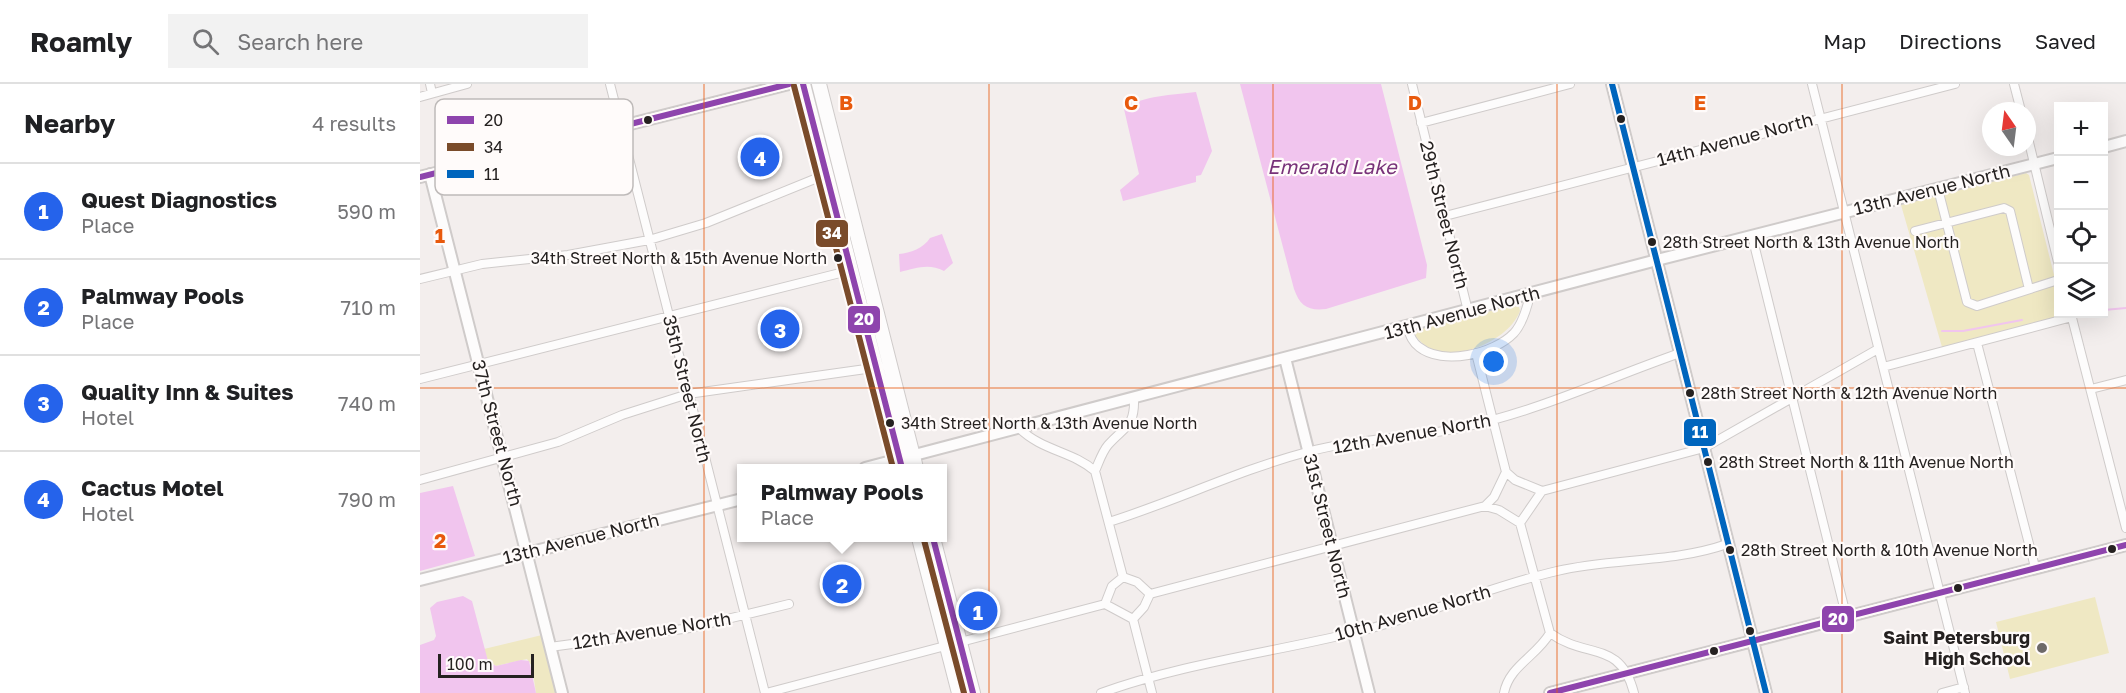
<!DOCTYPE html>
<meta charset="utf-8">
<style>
body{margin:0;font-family:"Golos Text",sans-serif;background:#f2f2f2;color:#202124}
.controls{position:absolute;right:18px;top:18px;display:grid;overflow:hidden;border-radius:0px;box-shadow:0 6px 24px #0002}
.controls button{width:54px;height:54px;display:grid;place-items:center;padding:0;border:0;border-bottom:2px solid #e0e0e0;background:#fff;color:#202124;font:30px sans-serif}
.compass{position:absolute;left:1562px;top:18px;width:54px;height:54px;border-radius:50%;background:#fff;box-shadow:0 6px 24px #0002;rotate:346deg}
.scale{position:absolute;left:18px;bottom:15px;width:96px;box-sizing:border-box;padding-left:6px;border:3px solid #252120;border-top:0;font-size:16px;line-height:21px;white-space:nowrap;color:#252120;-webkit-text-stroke:4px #fffbfa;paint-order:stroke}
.you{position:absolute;left:1074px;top:278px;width:21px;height:21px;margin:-15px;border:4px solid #fff;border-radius:50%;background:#1a73e8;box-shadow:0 0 0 9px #1a73e833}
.badge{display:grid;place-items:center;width:39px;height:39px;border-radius:50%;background:#2563eb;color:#fff;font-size:20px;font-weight:700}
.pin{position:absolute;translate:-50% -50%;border:3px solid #fff;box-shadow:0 2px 6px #0006}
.popup{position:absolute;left:317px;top:380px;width:210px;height:78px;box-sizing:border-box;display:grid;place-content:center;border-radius:0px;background:#fff;filter:drop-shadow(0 2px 4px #0005);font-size:20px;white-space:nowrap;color:#757577}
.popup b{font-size:22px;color:#202124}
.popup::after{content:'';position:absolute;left:50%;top:100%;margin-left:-12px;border:12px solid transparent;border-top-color:#fff}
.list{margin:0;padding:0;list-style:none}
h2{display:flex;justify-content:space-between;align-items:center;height:78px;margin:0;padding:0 24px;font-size:26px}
h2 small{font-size:20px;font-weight:400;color:#757577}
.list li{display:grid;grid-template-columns:39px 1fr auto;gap:18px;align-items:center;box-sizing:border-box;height:96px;padding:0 24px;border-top:2px solid #e0e0e0}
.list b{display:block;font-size:22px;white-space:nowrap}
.list p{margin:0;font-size:20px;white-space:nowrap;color:#757577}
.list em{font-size:20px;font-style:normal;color:#757577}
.icon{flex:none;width:33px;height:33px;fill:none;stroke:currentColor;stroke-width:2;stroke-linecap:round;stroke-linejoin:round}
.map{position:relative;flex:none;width:1706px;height:609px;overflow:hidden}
header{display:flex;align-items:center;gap:36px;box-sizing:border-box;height:84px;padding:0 30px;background:#fff;border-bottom:2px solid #e0e0e0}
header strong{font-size:28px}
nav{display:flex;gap:33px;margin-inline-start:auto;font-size:21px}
.search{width:420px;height:54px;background:#f2f2f2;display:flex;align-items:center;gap:15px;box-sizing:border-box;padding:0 21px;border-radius:0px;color:#757577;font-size:22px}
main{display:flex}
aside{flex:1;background:#fff}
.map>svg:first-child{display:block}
.green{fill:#efe8c3}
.water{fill:#f1c5ee}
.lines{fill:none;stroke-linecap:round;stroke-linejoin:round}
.stream{stroke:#f1c5ee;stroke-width:2}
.minor-casing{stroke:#cfcbca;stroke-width:10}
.tertiary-casing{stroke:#cfcbca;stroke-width:14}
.trunk-casing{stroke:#cfcbca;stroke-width:16}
.minor{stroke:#fdfcfc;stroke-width:8}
.tertiary{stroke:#fdfcfc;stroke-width:10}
.trunk{stroke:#fdfcfc;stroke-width:14}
.bus-1-casing{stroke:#fffbfa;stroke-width:10}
.bus-2-casing{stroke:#fffbfa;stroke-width:10}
.bus-3-casing{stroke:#fffbfa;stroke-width:10}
.bus-1{stroke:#8e44ad;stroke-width:6}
.bus-2{stroke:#7a4b2a;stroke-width:6}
.bus-3{stroke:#0065bd;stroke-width:6}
.grid{fill:none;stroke:#e8590c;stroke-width:1.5;stroke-opacity:0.55}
.bus-dot{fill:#252120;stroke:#fffbfa;stroke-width:2}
.poi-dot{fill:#6d6968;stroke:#fffbfa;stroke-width:2}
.labels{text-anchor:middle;stroke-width:4.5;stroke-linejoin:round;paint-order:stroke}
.bus-label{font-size:16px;fill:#252120;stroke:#fffbfa;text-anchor:start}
.street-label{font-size:18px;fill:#252120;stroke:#fffbfa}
.poi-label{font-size:18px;font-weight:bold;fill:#252120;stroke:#fffbfa;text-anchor:end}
.water-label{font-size:20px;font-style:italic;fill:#783279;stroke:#fffbfa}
.key{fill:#fffbfa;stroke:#bebab9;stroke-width:1.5}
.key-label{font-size:16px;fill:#252120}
.grid-label{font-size:20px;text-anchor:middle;font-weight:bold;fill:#e8590c;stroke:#fffbfa;stroke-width:4.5;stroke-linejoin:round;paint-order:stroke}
.line-badge{stroke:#fffbfa;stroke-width:2}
.badge-label{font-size:16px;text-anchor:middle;font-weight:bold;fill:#fff}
</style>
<header>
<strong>Roamly</strong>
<div class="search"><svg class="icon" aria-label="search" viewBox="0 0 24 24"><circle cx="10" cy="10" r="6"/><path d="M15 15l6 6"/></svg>Search here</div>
<nav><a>Map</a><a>Directions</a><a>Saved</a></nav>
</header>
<main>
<aside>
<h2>Nearby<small>4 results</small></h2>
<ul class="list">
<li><span class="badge">1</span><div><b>Quest Diagnostics</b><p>Place</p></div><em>590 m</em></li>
<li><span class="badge">2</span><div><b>Palmway Pools</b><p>Place</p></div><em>710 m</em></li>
<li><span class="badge">3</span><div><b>Quality Inn &amp; Suites</b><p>Hotel</p></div><em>740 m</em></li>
<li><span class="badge">4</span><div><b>Cactus Motel</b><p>Hotel</p></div><em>790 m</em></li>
</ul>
</aside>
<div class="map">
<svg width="1706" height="609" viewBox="0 0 1706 609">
<rect width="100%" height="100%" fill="#f3eeed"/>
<path class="green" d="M1606,89L1609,91L1638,207V230L1645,231L1522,263L1481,121Z
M1090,222L1099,223L1100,227C1087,261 1019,287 995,251L1001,245Z
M1675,513L1689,569L1590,595L1576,538Z
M122,551L137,609H116L112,582L107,575L76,582L68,577L64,565Z"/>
<path class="water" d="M820,0H961L1007,181L1006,194L906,225C888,227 880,222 874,205Z
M776,8L792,67L781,91L776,92V98L703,117L700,106L719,90L704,25C723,11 753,11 776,8Z
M522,150L533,179L524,187C509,179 496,184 480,188L479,170C490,169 504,164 510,154Z
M33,402L55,472L0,487V409Z
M43,512L52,517L68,577L76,582L101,576L109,577L116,609H0V561L14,556L16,552L10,524L17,518Z"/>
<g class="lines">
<path class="stream" d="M1684,226L1706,224
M1522,247H1543L1602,236"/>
<g class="minor-casing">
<path id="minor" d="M10,0L12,9
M190,0L345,609
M992,0L1048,227
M1392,0L1545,609
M1594,0L1601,27
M0,13L47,0
M1001,39L1150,0
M1607,50L1638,178
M1518,105L1547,218L1557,222L1638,196
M1025,132L1535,0
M1495,147L1584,124L1590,127L1609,205
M1332,152L1426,531
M0,195L62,180L148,171L229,156L286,139L407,90
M1651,230L1706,444
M987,243C990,251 992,258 999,263C1023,282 1074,270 1094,249C1103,239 1107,224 1110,211
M1557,259L1615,483
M1463,283L1652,233
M0,295L432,186
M1671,305L1706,296
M599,344C622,367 652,367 675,387L703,493
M675,387C679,378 682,368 688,361C705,342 715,343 714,314
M1086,388L1095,396L1122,407
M0,396L138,358L202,331L268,310L460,283
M1122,407L1284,364L1458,265
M1065,422L1079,426L1100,439L1130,549
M689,438C756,417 819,386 887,368C938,354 992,355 1044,343C1119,327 1188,294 1260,269
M1100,439L1122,407
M703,493L692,502L685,520L713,535
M703,493L717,498L730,510
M730,510L1065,422L1074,413L1086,388L1056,269
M713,535L732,609
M713,535L724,523L730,510
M130,563L270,544L369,520
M346,609L685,520
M681,609C762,580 848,569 932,549C1002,533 1067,503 1137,487C1192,474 1253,479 1307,460
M1084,609C1089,582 1117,572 1130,549C1167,576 1200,555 1214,609
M1522,609L1544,603"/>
</g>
<g class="tertiary-casing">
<path id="tertiary" d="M1192,0L1346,609
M1684,63L1706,57
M10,90L142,609
M0,93L369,0
M865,274L949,609
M445,384L1237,176L1638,74
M0,496L322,415
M1130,609L1706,461"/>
</g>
<g class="trunk-casing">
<path id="trunk" d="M383,0L482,384
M399,0L496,384
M499,454L539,609
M513,454L553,609"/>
</g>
<use href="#minor" class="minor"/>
<use href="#tertiary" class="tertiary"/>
<use href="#trunk" class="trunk"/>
<g class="bus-1-casing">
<path id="bus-1" d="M383,0L482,384
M0,93L369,0
M513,454L553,609
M1130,609L1706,461"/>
</g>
<g class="bus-2-casing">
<path id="bus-2" d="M374,2L473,384
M504,456L544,609"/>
</g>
<g class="bus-3-casing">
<path id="bus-3" d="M1192,0L1346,609"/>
</g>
<use href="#bus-1" class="bus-1"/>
<use href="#bus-2" class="bus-2"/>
<use href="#bus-3" class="bus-3"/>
</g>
<path class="grid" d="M284,0V609M569,0V609M853,0V609M1137,0V609M1422,0V609M0,304H1706"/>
<g class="bus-dot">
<circle cx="1201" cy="35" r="5"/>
<circle cx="228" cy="36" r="5"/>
<circle cx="1232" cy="158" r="5"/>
<circle cx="418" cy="174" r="5"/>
<circle cx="1270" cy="309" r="5"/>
<circle cx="470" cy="339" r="5"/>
<circle cx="1288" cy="378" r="5"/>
<circle cx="1692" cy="465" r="5"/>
<circle cx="1310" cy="466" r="5"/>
<circle cx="1538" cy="504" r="5"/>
<circle cx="1330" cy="547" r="5"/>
<circle cx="1294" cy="567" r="5"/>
</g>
<circle class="poi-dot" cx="1622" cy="564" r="6"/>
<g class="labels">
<g class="bus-label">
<text x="1243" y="164">28th Street North &amp; 13th Avenue North</text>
<text x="407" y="180" text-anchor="end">34th Street North &amp; 15th Avenue North</text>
<text x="1281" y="315">28th Street North &amp; 12th Avenue North</text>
<text x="481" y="345">34th Street North &amp; 13th Avenue North</text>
<text x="1299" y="384">28th Street North &amp; 11th Avenue North</text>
<text x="1321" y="472">28th Street North &amp; 10th Avenue North</text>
</g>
<g class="street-label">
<text transform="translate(1315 56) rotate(-15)" y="6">14th Avenue North</text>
<text transform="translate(1512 106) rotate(-14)" y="6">13th Avenue North</text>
<text transform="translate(1024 131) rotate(76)" y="6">29th Street North</text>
<text transform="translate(1042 229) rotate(-15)" y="6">13th Avenue North</text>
<text transform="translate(267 305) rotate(76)" y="6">35th Street North</text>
<text transform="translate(77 349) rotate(75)" y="6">37th Street North</text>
<text transform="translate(992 350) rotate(-10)" y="6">12th Avenue North</text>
<text transform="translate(907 442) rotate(76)" y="6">31st Street North</text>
<text transform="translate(161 455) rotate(-14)" y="6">13th Avenue North</text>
<text transform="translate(993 529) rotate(-16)" y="6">10th Avenue North</text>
<text transform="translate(232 547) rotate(-9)" y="6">12th Avenue North</text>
</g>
<g class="poi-label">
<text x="1610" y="560">Saint Petersburg<tspan x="1610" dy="21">High School</tspan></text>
</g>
<g class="water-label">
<text x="912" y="90">Emerald Lake</text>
</g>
</g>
<rect x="15" y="15" width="198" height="96" rx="9" class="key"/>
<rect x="27" y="32" width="27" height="8" fill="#8e44ad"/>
<rect x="27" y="59" width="27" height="8" fill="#7a4b2a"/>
<rect x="27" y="86" width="27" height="8" fill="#0065bd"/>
<g class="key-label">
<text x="64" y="42">20</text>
<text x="64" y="69">34</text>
<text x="64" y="96">11</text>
</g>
<g class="grid-label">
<text x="426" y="26">B</text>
<text x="711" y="26">C</text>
<text x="995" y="26">D</text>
<text x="1280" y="26">E</text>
<text x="20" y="159">1</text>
<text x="20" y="464">2</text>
</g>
<g class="line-badge">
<rect x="395" y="135" width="34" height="29" rx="6" fill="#7a4b2a"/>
<rect x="427" y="221" width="34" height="29" rx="6" fill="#8e44ad"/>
<rect x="1263" y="334" width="34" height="29" rx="6" fill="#0065bd"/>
<rect x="1401" y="521" width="34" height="28" rx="6" fill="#8e44ad"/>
</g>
<g class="badge-label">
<text x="412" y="155">34</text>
<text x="444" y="241">20</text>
<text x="1280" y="354">11</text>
<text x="1418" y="541">20</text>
</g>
</svg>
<div class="controls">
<button>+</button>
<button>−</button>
<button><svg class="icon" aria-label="locate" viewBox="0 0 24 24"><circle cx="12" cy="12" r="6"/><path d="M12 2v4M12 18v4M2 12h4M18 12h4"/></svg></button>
<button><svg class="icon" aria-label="layers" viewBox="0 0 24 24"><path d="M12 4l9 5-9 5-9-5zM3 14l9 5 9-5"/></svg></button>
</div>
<svg class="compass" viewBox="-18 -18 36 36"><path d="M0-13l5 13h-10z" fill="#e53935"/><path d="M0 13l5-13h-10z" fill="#757577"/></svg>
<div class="scale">100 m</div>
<div class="you"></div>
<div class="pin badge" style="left:558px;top:527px">1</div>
<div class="pin badge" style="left:422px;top:500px">2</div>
<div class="popup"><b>Palmway Pools</b>Place</div>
<div class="pin badge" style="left:360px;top:245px">3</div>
<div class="pin badge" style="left:340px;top:73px">4</div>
</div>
</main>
